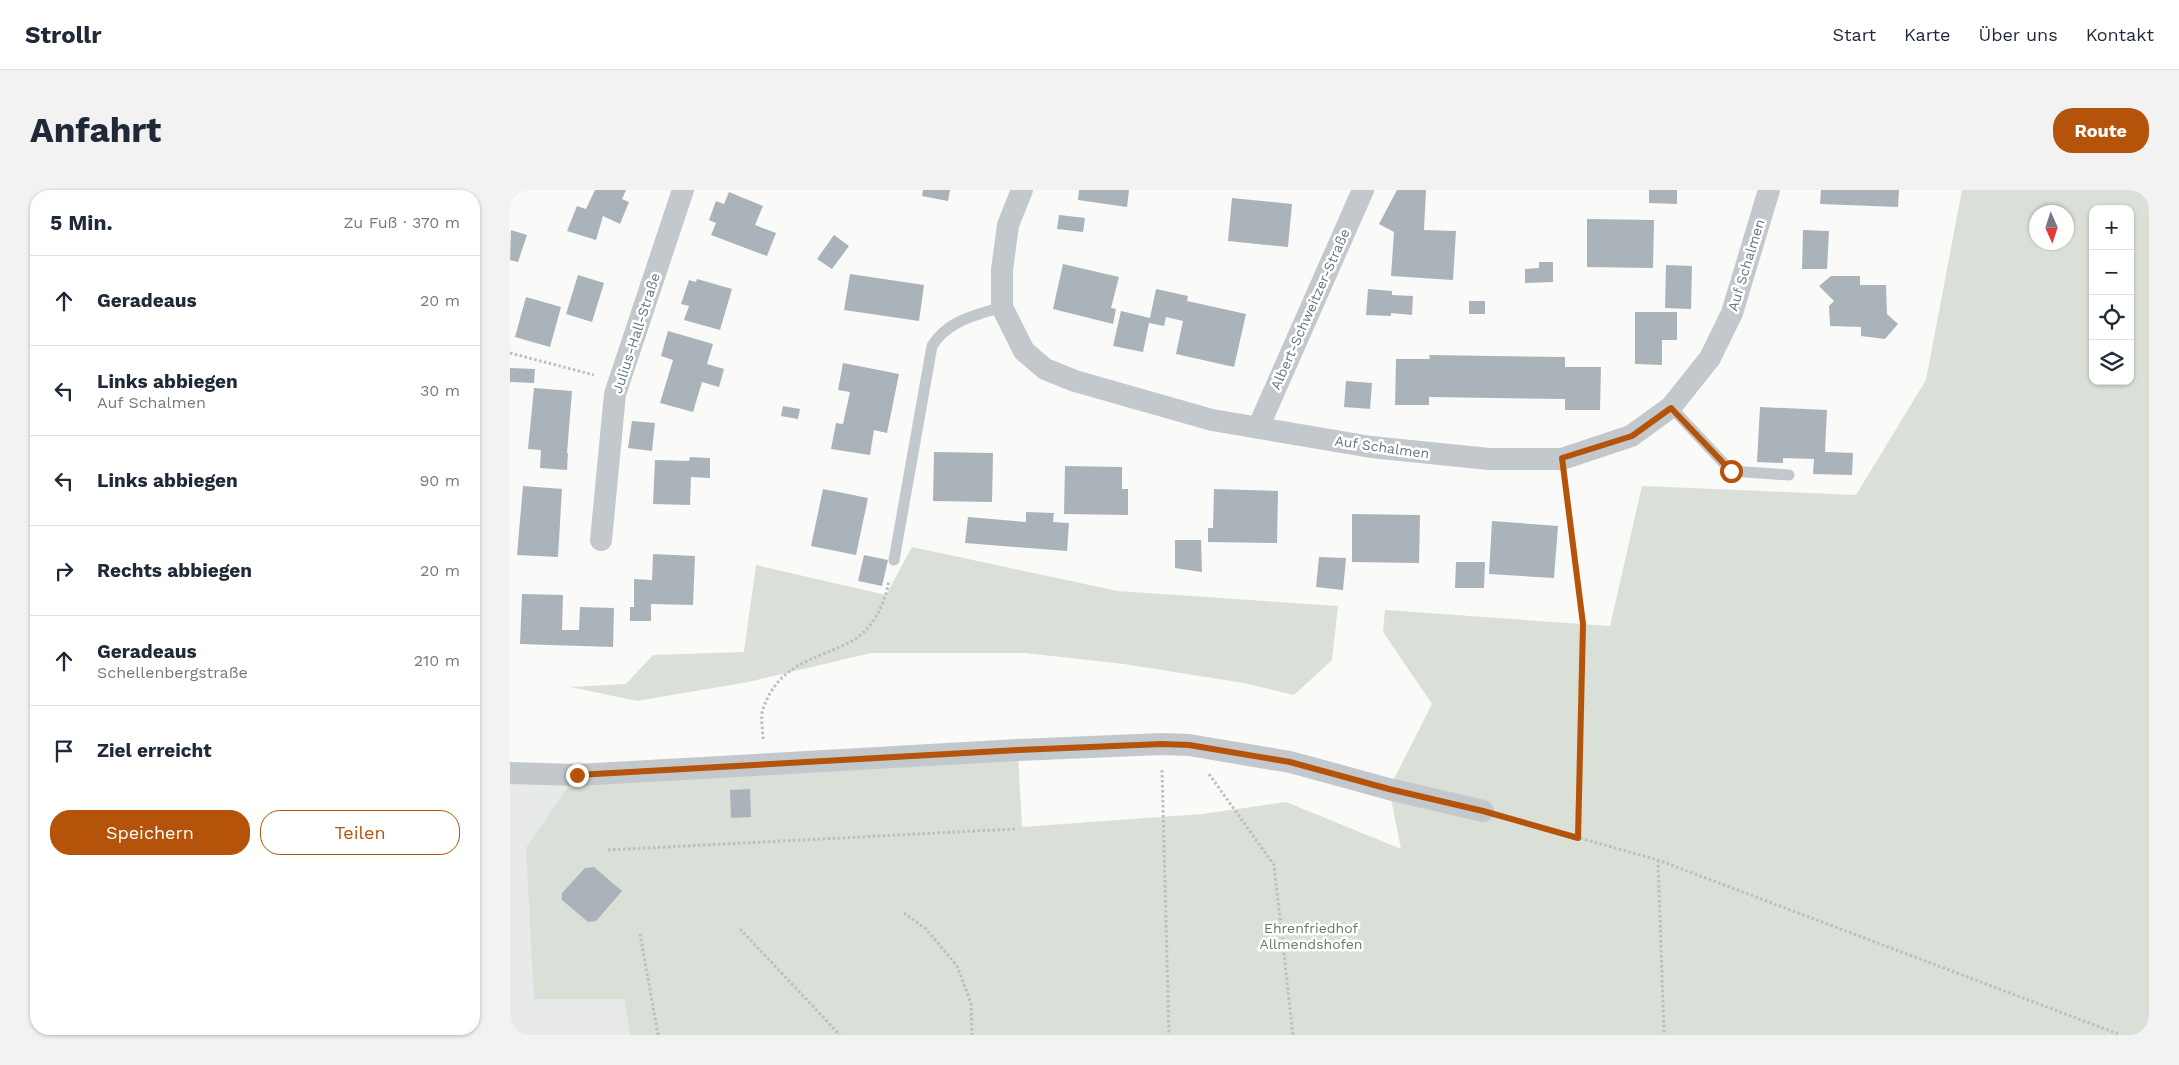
<!DOCTYPE html>
<html lang="de">
<meta charset="utf-8">
<style>
body{margin:0;font-family:"Work Sans",sans-serif;background:#f2f2f3;color:#1f2937}
.controls{position:absolute;right:15px;top:15px;display:grid;overflow:hidden;border-radius:10px;box-shadow:0 1px 4px #0004}
.controls button{width:45px;height:45px;display:grid;place-items:center;padding:0;border:0;border-bottom:1px solid #e0e1e3;background:#fff;color:#1f2937;font:25px sans-serif}
.compass{position:absolute;left:1519px;top:15px;width:45px;height:45px;border-radius:50%;background:#fff;box-shadow:0 1px 4px #0004;rotate:177deg}
.stop{position:absolute;width:15px;height:15px;margin:-11px;border:4px solid #b45309;border-radius:50%;background:#fff}
.stop.end{background:#b45309;border-color:#fff;box-shadow:0 1px 5px #0008}
.list{margin:0;padding:0;list-style:none}
h2{display:flex;justify-content:space-between;align-items:center;height:65px;margin:0;padding:0 20px;font-size:21px}
h2 small{font-size:16px;font-weight:400;color:#747a83}
.list li{display:grid;grid-template-columns:32px 1fr auto;gap:15px;align-items:center;box-sizing:border-box;height:90px;padding:0 20px;border-top:1px solid #e0e1e3}
.list b{display:block;font-size:19px;white-space:nowrap}
.list p{margin:0;font-size:16px;white-space:nowrap;color:#747a83}
.list em{font-size:16px;font-style:normal;color:#747a83}
.actions{display:flex;gap:10px;padding:15px 20px}
.actions a{flex:1;padding:11px 0;border:1px solid #b45309;border-radius:20px;text-align:center;font-size:18px;color:#b45309}
.actions .main{background:#b45309;color:#fff}
.icon{flex:none;width:28px;height:28px;fill:none;stroke:currentColor;stroke-width:2;stroke-linecap:round;stroke-linejoin:round}
.map{position:relative;flex:none;width:1639px;height:845px;overflow:hidden;border-radius:20px}
header{display:flex;align-items:center;gap:30px;box-sizing:border-box;height:70px;padding:0 25px;background:#fff;border-bottom:1px solid #e0e1e3}
header strong{font-size:24px}
nav{display:flex;gap:28px;margin-inline-start:auto;font-size:18px}
.intro{display:flex;align-items:center;justify-content:space-between;box-sizing:border-box;height:120px;padding:0 30px}
h1{margin:0;font-size:35px}
.button{padding:12px 22px;border-radius:20px;background:#b45309;color:#fff;font-size:18px;font-weight:700}
main{display:flex;gap:30px;padding:0 30px}
aside{flex:1;background:#fff;border-radius:20px;box-shadow:0 1px 4px #0004}
.map>svg:first-child{display:block}
.built{fill:#e8e9e9}
.green{fill:#dadfd7;fill-rule:evenodd}
.building{fill:#aab3b9}
.lines{fill:none;stroke-linecap:round;stroke-linejoin:round}
.path{stroke:#bbbfc2;stroke-width:3;stroke-dasharray:2.5 2.5;stroke-linecap:butt}
.service{stroke:#c3c8cc;stroke-width:11}
.minor{stroke:#c3c8cc;stroke-width:22}
.route{stroke:#b45309;stroke-width:6}
.labels{text-anchor:middle;stroke-width:5;stroke-linejoin:round;paint-order:stroke}
.street-label{font-size:14px;fill:#657683;stroke:#fff}
.park-label{font-size:14px;fill:#687a64;stroke:#fff}
</style>
<header>
<strong>Strollr</strong>
<nav><a>Start</a><a>Karte</a><a>Über uns</a><a>Kontakt</a></nav>
</header>
<div class="intro"><h1>Anfahrt</h1><a class="button">Route</a></div>
<main>
<aside>
<h2>5 Min.<small>Zu Fuß · 370 m</small></h2>
<ul class="list">
<li><svg class="icon" aria-label="ahead" viewBox="0 0 24 24"><path d="M12 20V5M6 11l6-6 6 6"/></svg><div><b>Geradeaus</b></div><em>20 m</em></li>
<li><svg class="icon" aria-label="left" viewBox="0 0 24 24"><path d="M17 20v-9H6M10 6l-5 5 5 5"/></svg><div><b>Links abbiegen</b><p>Auf Schalmen</p></div><em>30 m</em></li>
<li><svg class="icon" aria-label="left" viewBox="0 0 24 24"><path d="M17 20v-9H6M10 6l-5 5 5 5"/></svg><div><b>Links abbiegen</b></div><em>90 m</em></li>
<li><svg class="icon" aria-label="right" viewBox="0 0 24 24"><path d="M7 20v-9h11M14 6l5 5-5 5"/></svg><div><b>Rechts abbiegen</b></div><em>20 m</em></li>
<li><svg class="icon" aria-label="ahead" viewBox="0 0 24 24"><path d="M12 20V5M6 11l6-6 6 6"/></svg><div><b>Geradeaus</b><p>Schellenbergstraße</p></div><em>210 m</em></li>
<li><svg class="icon" aria-label="arrive" viewBox="0 0 24 24"><path d="M6 21V4h12l-3 4 3 4H6"/></svg><div><b>Ziel erreicht</b></div></li>
</ul>
<div class="actions"><a class="main">Speichern</a><a>Teilen</a></div>
</aside>
<div class="map">
<svg width="1639" height="845" viewBox="0 0 1639 845">
<rect width="100%" height="100%" fill="#fafaf8"/>
<path class="built" d="M0,593H61L24,809H114L120,845H0Z"/>
<path class="green" d="M1452,0H1639V845H120L114,809H24L16,658L61,593L508,565L512,637L692,624L776,612L891,659L879,599L922,514L873,442L875,420L1100,436L1132,296L1346,305L1416,190ZM1583,19H1620V191H1583ZM1526,22H1556V52H1526Z
M402,357L607,401L828,416L822,470L784,505L734,493L614,474L516,463H361L238,492L127,511L60,497L116,494L143,465L234,462L246,375L376,405Z"/>
<path class="building" d="M85,0H116L112,9L119,12L110,34L93,26L86,50L57,41L67,16L76,19Z
M413,0H440L438,11L412,6Z
M569,0H619L617,17L568,10Z
M887,0H916L914,40L946,41L943,90L881,86L884,42L869,34Z
M1139,0H1167V14L1139,13Z
M1311,0H1389L1388,17L1310,14Z
M219,2L253,16L245,35L266,43L257,66L201,45L206,33L199,30L206,11L214,14Z
M722,8L782,14L778,57L718,51Z
M549,25L575,28L573,42L547,39Z
M1077,29L1144,30L1143,78L1077,77Z
M1,40L17,45L8,72L0,70Z
M1293,40L1319,41L1317,79H1292Z
M324,45L339,56L322,79L307,69Z
M1029,72H1043V92L1015,93V79L1029,78Z
M553,74L609,87L601,118L606,119L603,134L543,119Z
M1156,75L1182,76L1181,119L1155,118Z
M340,84L414,95L409,131L334,120Z
M68,85L94,93L82,132L56,124Z
M1321,86H1350V95H1376L1377,124L1388,134L1375,149L1351,146V137L1320,136L1319,116L1324,111L1309,96Z
M187,89L222,99L210,140L174,130L179,116L171,114L179,90L186,92Z
M646,99L678,106L677,111L736,124L724,177L666,164L673,131L656,127L654,136L639,133L633,162L603,156L611,121L640,128Z
M858,99L882,101V105L903,106L902,125L881,123V126L856,125Z
M16,107L51,117L40,157L5,147Z
M959,111H975V124H959Z
M1125,122H1167V150H1152V175L1125,174Z
M158,141L203,154L197,174L214,179L209,197L192,192L183,222L150,213L163,170L151,166Z
M919,165L1055,167V177H1091L1090,220H1055V209L919,207V215H885L886,169H920Z
M333,173L389,184L377,243L364,240L360,265L321,259L326,233L333,234L340,202L328,200Z
M0,178L25,179L24,193L0,192Z
M836,191L862,193L860,219L834,217Z
M24,198L62,201L57,263H58L57,280L30,278L31,260L18,259Z
M273,216L290,219L288,229L271,226Z
M1250,217L1317,220L1315,262L1343,263L1342,285L1303,284L1304,269L1273,268V273L1247,272Z
M122,231L145,233L142,261L118,258Z
M424,262L483,263L482,312L423,311Z
M180,267L200,268V288L181,287L180,315L143,314L145,270L179,271Z
M555,276L612,277V299H618V325L554,324Z
M13,296L52,299L48,367L7,365Z
M313,299L358,308L346,365L301,356Z
M704,299L768,301L767,353L698,352V338H703Z
M516,322L544,323L543,332L559,333L557,361L455,353L458,327L516,332Z
M842,324L910,325L909,373L842,372Z
M982,331L1048,336L1044,388L979,384Z
M665,350H691L692,382L665,378Z
M143,364L185,366L183,415L141,414V431H120V417H124V389L142,390Z
M354,365L378,370L372,396L348,391Z
M809,367L836,368L833,400L806,397Z
M946,372H975L974,398H945Z
M12,404L53,405L52,440H69L70,417L104,418L103,457L10,454Z
M240,599L241,627L221,628L220,600Z
M84,677L112,701L86,731L78,732L52,710V703L75,678Z"/>
<g class="lines">
<path class="path" d="M0,163L84,185
M1055,295L1073,434L1068,648
M253,549C253,540 250,527 253,519C269,473 303,471 340,452C363,440 375,414 379,390
M652,580L659,845
M699,584L764,675L783,845
M998,628L1148,670L1611,845
M98,660L505,639
M1148,670L1154,845
M394,723L416,739L447,776L461,813L462,845
M230,739L330,845
M130,744L148,845"/>
<path class="service" d="M1161,217L1221,281L1279,285
M384,370L422,156C437,131 465,125 492,117"/>
<path class="minor" d="M512,0L498,35L492,80V117L514,161L535,179L565,191L702,230L861,257L979,269H1052L1121,246L1161,217L1200,168L1222,123L1259,0
M748,238L853,0
M91,350L105,204L173,0
M0,583L67,585L508,560L652,554L679,555L780,572L879,599L973,621"/>
</g>
<g class="lines">
<path class="route" d="M67,585L508,560L652,554L679,555L780,572L879,599L973,621L1068,648L1073,434L1052,268L1122,246L1161,218L1221,281"/>
</g>
<g class="labels">
<g class="street-label">
<text transform="translate(1236 75) rotate(-73)" y="5">Auf Schalmen</text>
<text transform="translate(800 119) rotate(-66)" y="5">Albert-Schweitzer-Straße</text>
<text transform="translate(126 143) rotate(-72)" y="5">Julius-Hall-Straße</text>
<text transform="translate(872 257) rotate(8)" y="5">Auf Schalmen</text>
</g>
<g class="park-label">
<text x="801" y="743">Ehrenfriedhof<tspan x="801" dy="16">Allmendshofen</tspan></text>
</g>
</g>
</svg>
<div class="controls">
<button>+</button>
<button>−</button>
<button><svg class="icon" aria-label="locate" viewBox="0 0 24 24"><circle cx="12" cy="12" r="6"/><path d="M12 2v4M12 18v4M2 12h4M18 12h4"/></svg></button>
<button><svg class="icon" aria-label="layers" viewBox="0 0 24 24"><path d="M12 4l9 5-9 5-9-5zM3 14l9 5 9-5"/></svg></button>
</div>
<svg class="compass" viewBox="-18 -18 36 36"><path d="M0-13l5 13h-10z" fill="#e53935"/><path d="M0 13l5-13h-10z" fill="#747a83"/></svg>
<div class="stop" style="left:1221px;top:281px"></div>
<div class="stop end" style="left:67px;top:585px"></div>
</div>
</main>
